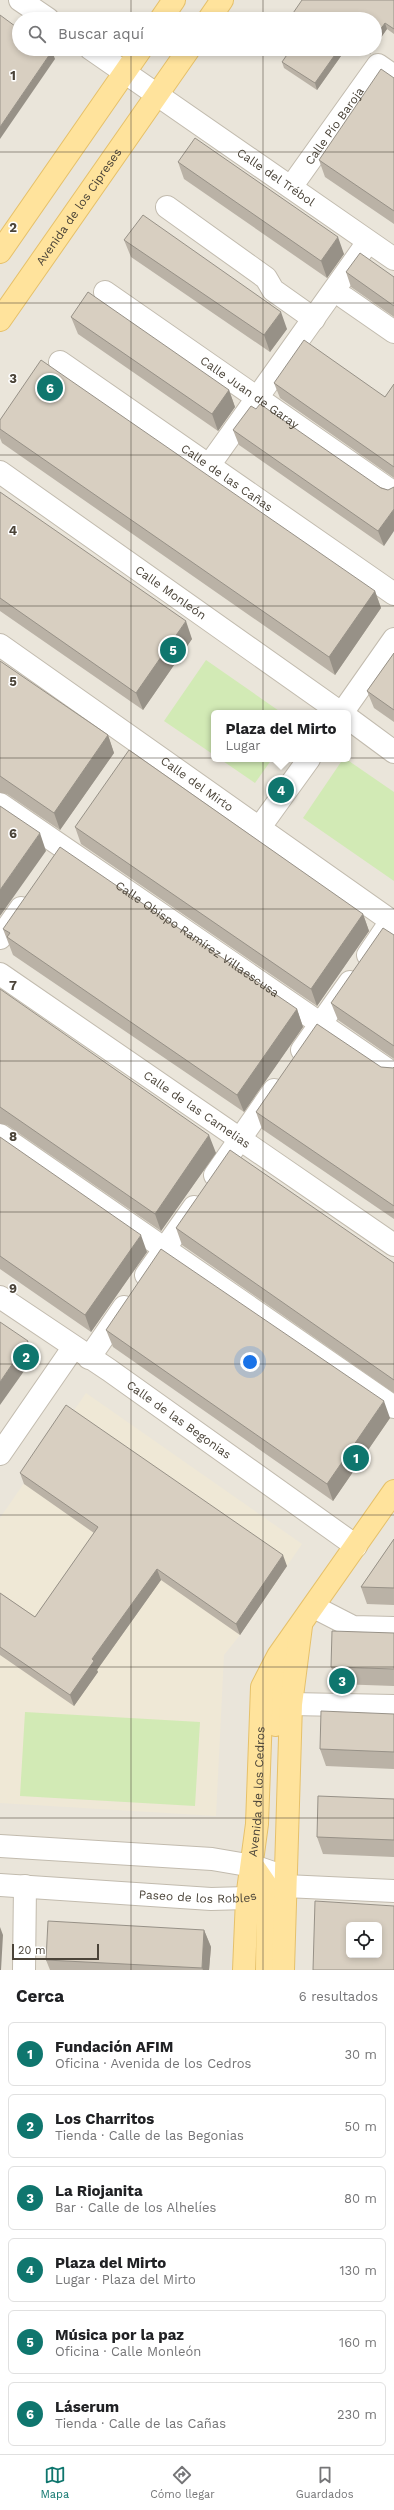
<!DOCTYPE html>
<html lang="es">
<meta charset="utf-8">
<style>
body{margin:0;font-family:"Work Sans",sans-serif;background:#f6f6f6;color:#202124}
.controls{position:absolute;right:12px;bottom:12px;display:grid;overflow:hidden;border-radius:6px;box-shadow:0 2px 6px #0003}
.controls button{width:36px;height:36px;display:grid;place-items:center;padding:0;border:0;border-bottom:1px solid #e0e0e0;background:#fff;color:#202124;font:20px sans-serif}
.scale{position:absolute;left:12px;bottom:10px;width:87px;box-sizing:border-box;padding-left:4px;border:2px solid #4b4439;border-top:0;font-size:11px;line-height:14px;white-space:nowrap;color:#4b4439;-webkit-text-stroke:3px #fff;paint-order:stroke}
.you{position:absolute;left:250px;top:1362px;width:14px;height:14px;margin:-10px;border:3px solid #fff;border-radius:50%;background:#1a73e8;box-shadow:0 0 0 6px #1a73e833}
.badge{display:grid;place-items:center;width:26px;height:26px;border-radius:50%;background:#0f766e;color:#fff;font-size:13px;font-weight:700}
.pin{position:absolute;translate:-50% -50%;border:2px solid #fff;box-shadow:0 1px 4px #0006}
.popup{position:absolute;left:211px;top:710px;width:140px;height:52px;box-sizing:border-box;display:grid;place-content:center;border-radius:6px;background:#fff;filter:drop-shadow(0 1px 3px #0005);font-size:13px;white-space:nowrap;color:#757577}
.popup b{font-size:15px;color:#202124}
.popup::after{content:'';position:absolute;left:50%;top:100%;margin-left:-8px;border:8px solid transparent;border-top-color:#fff}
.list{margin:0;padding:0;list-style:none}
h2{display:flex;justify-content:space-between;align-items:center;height:52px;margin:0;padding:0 16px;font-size:17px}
h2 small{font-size:13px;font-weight:400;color:#757577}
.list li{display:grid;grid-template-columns:26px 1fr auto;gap:12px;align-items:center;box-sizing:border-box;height:64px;margin:0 8px 8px;padding:0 8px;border:1px solid #e0e0e0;border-radius:6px}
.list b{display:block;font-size:15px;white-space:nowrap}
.list p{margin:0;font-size:13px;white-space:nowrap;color:#757577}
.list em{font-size:13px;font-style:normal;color:#757577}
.icon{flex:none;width:22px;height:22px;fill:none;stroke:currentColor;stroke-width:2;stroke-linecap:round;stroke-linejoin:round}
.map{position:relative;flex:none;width:394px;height:1970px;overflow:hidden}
.search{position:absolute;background:#fff;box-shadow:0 2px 6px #0003;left:12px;right:12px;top:12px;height:44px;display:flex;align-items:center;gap:10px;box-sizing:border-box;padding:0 14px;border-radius:22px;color:#757577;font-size:15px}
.sheet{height:484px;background:#fff}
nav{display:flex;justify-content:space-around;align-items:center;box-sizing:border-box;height:56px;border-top:1px solid #e0e0e0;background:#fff;font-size:11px;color:#757577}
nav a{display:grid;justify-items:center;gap:2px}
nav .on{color:#0f766e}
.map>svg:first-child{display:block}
.residential{fill:#eae5da;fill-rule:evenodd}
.education{fill:#efe8d6}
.green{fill:#d2eab5}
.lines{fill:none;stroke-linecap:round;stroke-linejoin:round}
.minor-casing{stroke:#c2bbae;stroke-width:24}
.major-casing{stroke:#e6c16a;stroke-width:24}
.minor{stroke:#fff;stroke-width:22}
.major{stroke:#ffe39c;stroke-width:22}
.wall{fill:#bab2a6}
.shaded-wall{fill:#979187}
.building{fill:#d8cfc1;stroke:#979187;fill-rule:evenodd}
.grid{fill:none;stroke:#4b4439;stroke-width:1;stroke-opacity:0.55}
.labels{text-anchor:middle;stroke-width:3;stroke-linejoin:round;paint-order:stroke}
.street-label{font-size:12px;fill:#4b4439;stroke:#fff}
.grid-label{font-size:13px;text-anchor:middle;font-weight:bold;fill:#4b4439;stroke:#fff;stroke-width:3;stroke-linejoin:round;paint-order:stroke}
</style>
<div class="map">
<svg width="394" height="1970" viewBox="0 0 394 1970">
<rect width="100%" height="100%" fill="#f6f3ec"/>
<path class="residential" d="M0,0H394V1970H0ZM19,19H375V49H19ZM214,713H348V759H214ZM349,1925H379V1955H349Z"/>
<path class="education" d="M86,1393L302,1544L240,1635L224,1655L216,1816L0,1803V1518Z"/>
<path class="green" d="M206,660L282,713H214V755L164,721Z
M220,759H272L255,783Z
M343,759H346L394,792V881L303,818Z
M25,1712L200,1722L195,1806L20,1796Z"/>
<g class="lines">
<g class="minor-casing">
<g id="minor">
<path d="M20,0L48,19"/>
<path id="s1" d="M91,49L394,259"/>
<path id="s2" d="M291,187L378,65L394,76"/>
<path d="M167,207L266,278L273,290L314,319"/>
<path id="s3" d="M105,292L394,493"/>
<path d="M345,298L394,332"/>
<path id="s4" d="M60,362L394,594"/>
<path d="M210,464L363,249"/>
<path id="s5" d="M0,472L341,713"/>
<path id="s6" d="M0,645L394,923"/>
<path d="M342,713L394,639"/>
<path d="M348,718L394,752"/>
<path id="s7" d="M0,804L394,1074"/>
<path d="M260,827L309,759"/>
<path d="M0,938L21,908"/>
<path d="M368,955L391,921"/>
<path id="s8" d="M0,974L394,1245"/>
<path d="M302,1050L350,982"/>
<path d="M0,1135L394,1407"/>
<path d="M215,1175L274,1090"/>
<path d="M146,1275L194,1207"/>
<path id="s9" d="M0,1297L109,1370L356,1546"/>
<path d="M89,1358L124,1307"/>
<path d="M0,1454L73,1348"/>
<path d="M314,1607L353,1627L394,1628"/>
<path d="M291,1704L394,1706"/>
<path d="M0,1846L212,1859L253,1866L285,1877"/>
<path id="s10" d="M0,1885L211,1899L247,1898L285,1886L394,1891"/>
<path d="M24,1970L25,1886"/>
</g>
</g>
<g class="major-casing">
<g id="major">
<path d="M161,19L174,0"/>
<path d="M209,19L222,0"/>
<path d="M0,252L141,49"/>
<path id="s11" d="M0,320L189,49"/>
<path d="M276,1725L278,1660"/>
<path d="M253,1866L266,1885L268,1892L267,1970"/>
<path id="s12" d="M244,1970L247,1898L257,1824L262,1687L278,1656L394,1491"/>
<path d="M283,1970L291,1704L301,1626"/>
</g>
</g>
<use href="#minor" class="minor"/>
<use href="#major" class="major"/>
</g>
<path class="wall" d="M394,0V34L387,29L375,46Z
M346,49L317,90L284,68L282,62Z
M363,49H373L370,54Z
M394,78V224L325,177L319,160Z
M178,162L344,254L327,278L184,179Z
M124,240L287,329L270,352L131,257Z
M346,272L394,277V317L351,287Z
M71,317L229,390L235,407L218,431L78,334Z
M274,383L385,397L394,384V478L280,398Z
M0,420L375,591L381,608L335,675L2,443L0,438Z
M233,430L388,490L384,546L239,445Z
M0,492L192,639L143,710L0,611Z
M394,653V722L374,708L367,691Z
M0,661L108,735L114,753L60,830L7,794L0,793Z
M75,827L363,914L369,931L317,1006L81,844Z
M3,929L297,1009L303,1027L244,1112L13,955Z
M394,935V1059L338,1020L331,1003Z
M0,989L216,1153L161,1231L7,1125L0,1124Z
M381,1067L393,1068L394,1067V1219L262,1129L256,1112Z
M0,1137L147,1252L91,1332L0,1269Z
M176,1228L394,1263V1393L182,1245Z
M106,1330L390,1418L333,1501L113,1347Z
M20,1473L287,1566L240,1635L161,1580L97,1670L98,1672L74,1706L0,1655V1593L35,1617L94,1533L24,1484Z
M394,1539V1605L367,1604L361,1587Z
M394,1633V1686L337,1684L331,1667Z
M394,1714V1769L326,1766L320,1749Z
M394,1799V1857L323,1854L317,1837Z
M204,1930L211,1947L209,1970H50L46,1960Z"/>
<path class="shaded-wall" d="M385,23L387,29L375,46V37Z
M339,49H346L317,90L315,83Z
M368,49H373L370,54Z
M52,51L55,59L0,139V127Z
M338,237L344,254L327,278L321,261Z
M281,312L287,329L270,352L264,335Z
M229,390L235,407L218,431L212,414Z
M394,509V531L384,546L378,531Z
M375,591L381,608L335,675L329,657Z
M186,621L192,639L143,710L136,693Z
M108,735L114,753L60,830L54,813Z
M40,833L46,851L0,916V890Z
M363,914L369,931L317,1006L311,989Z
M297,1009L303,1027L244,1112L237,1095Z
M209,1135L216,1153L161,1231L155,1214Z
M141,1235L147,1252L91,1332L85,1315Z
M28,1341L34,1357L0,1405V1382Z
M384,1401L390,1418L333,1501L327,1484Z
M283,1555L287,1566L240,1635L236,1624Z
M157,1569L161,1580L97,1670L98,1672L74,1706L70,1695L92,1659Z
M0,1927L3,1935L1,1970H0Z
M204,1930L211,1947L209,1970H203L202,1968Z"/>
<path class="building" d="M302,0H394V29L385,23L375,37V19H289Z
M0,15L19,29V49H48L52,51L0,127Z
M291,49H339L315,83L282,62Z
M381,69L394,78V211L319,160Z
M195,138L338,237L321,261L178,162Z
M143,215L281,312L264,335L124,240Z
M360,253L394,277V306L346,272Z
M88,292L229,390L212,414L71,317Z
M304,340L385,397L394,384V467L274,383Z
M41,360L375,591L329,657L0,429V420Z
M260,404L381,488L388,490L394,487V509L378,531L233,430L251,406L256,409Z
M0,492L186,621L136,693L0,598Z
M394,653V710L367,691Z
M0,661L108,735L54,813L0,776Z
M129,750L363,914L311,989L75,827Z
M0,806L40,833L0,890Z
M60,847L297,1009L237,1095L7,937L10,933L3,929Z
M383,928L394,935V1046L331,1003Z
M0,989L209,1135L155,1214L0,1107Z
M317,1024L381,1067L393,1068L394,1067V1206L256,1112Z
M0,1137L141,1235L85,1315L0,1256Z
M230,1150L394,1263V1380L176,1228Z
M161,1249L384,1401L327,1484L106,1330Z
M0,1322L28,1341L0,1382Z
M66,1405L283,1555L236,1624L157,1569L92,1659L94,1661L70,1695L0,1647V1593L35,1617L98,1527L20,1473Z
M394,1539V1588L361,1587Z
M332,1631L394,1633V1669L331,1667Z
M321,1711L394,1714V1752L320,1749Z
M318,1796L394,1799V1840L317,1837Z
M315,1901L394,1906V1970H313ZM349,1925H379V1955H349Z
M48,1921L204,1930L202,1968L46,1960Z"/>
<path class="grid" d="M131,0V19M263,0V19M131,49V1970M263,49V1970M0,152H394M0,303H394M0,455H394M0,606H394M0,758H394M0,909H394M0,1061H394M0,1212H394M0,1364H394M0,1515H394M0,1667H394M0,1818H394"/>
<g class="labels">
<g class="street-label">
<text dy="4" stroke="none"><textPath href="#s2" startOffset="75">Calle Pío Baroja</textPath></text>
<text dy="4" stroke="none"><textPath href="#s1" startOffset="225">Calle del Trébol</textPath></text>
<text dy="4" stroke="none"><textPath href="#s11" startOffset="138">Avenida de los Cipreses</textPath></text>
<text dy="4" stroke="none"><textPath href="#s3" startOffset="176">Calle Juan de Garay</textPath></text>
<text dy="4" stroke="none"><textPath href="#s4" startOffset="203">Calle de las Cañas</textPath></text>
<text dy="4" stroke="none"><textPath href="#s5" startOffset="209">Calle Monleón</textPath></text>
<text dy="4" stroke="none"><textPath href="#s6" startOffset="241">Calle del Mirto</textPath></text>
<text dy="4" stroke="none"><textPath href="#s7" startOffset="239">Calle Obispo Ramírez Villaescusa</textPath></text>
<text dy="4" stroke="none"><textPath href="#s8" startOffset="239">Calle de las Camelias</textPath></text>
<text dy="4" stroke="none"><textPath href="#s9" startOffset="217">Calle de las Begonias</textPath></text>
<text dy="4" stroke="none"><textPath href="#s12" startOffset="179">Avenida de los Cedros</textPath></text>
<text dy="4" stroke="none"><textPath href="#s10" startOffset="198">Paseo de los Robles</textPath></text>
</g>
</g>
<g class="grid-label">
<text x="13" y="80">1</text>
<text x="13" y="232">2</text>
<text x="13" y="383">3</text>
<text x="13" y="535">4</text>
<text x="13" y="686">5</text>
<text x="13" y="838">6</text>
<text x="13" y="990">7</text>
<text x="13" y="1141">8</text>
<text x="13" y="1293">9</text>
</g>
</svg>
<div class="controls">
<button><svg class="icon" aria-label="locate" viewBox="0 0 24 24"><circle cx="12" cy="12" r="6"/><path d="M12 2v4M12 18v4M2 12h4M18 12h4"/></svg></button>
</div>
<div class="scale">20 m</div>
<div class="you"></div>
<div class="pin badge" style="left:356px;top:1458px">1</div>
<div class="pin badge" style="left:26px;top:1357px">2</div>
<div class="pin badge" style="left:342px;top:1681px">3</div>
<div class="pin badge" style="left:281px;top:790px">4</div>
<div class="popup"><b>Plaza del Mirto</b>Lugar</div>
<div class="pin badge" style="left:173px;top:650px">5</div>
<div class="pin badge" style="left:50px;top:388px">6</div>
<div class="search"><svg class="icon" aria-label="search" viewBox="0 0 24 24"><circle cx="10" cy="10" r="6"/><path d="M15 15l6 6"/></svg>Buscar aquí</div>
</div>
<section class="sheet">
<h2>Cerca<small>6 resultados</small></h2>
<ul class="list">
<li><span class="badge">1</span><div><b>Fundación AFIM</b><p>Oficina · Avenida de los Cedros</p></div><em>30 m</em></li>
<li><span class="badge">2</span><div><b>Los Charritos</b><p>Tienda · Calle de las Begonias</p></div><em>50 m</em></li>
<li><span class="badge">3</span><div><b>La Riojanita</b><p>Bar · Calle de los Alhelíes</p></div><em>80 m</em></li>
<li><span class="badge">4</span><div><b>Plaza del Mirto</b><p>Lugar · Plaza del Mirto</p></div><em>130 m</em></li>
<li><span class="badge">5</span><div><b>Música por la paz</b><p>Oficina · Calle Monleón</p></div><em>160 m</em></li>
<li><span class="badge">6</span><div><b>Láserum</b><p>Tienda · Calle de las Cañas</p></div><em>230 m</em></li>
</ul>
</section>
<nav>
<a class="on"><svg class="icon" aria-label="map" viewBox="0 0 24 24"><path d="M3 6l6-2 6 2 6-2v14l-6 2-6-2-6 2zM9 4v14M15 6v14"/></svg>Mapa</a>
<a><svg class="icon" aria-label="directions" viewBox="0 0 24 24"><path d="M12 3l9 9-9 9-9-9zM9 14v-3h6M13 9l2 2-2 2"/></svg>Cómo llegar</a>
<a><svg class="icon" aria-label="saved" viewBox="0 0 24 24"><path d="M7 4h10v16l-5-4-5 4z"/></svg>Guardados</a>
</nav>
